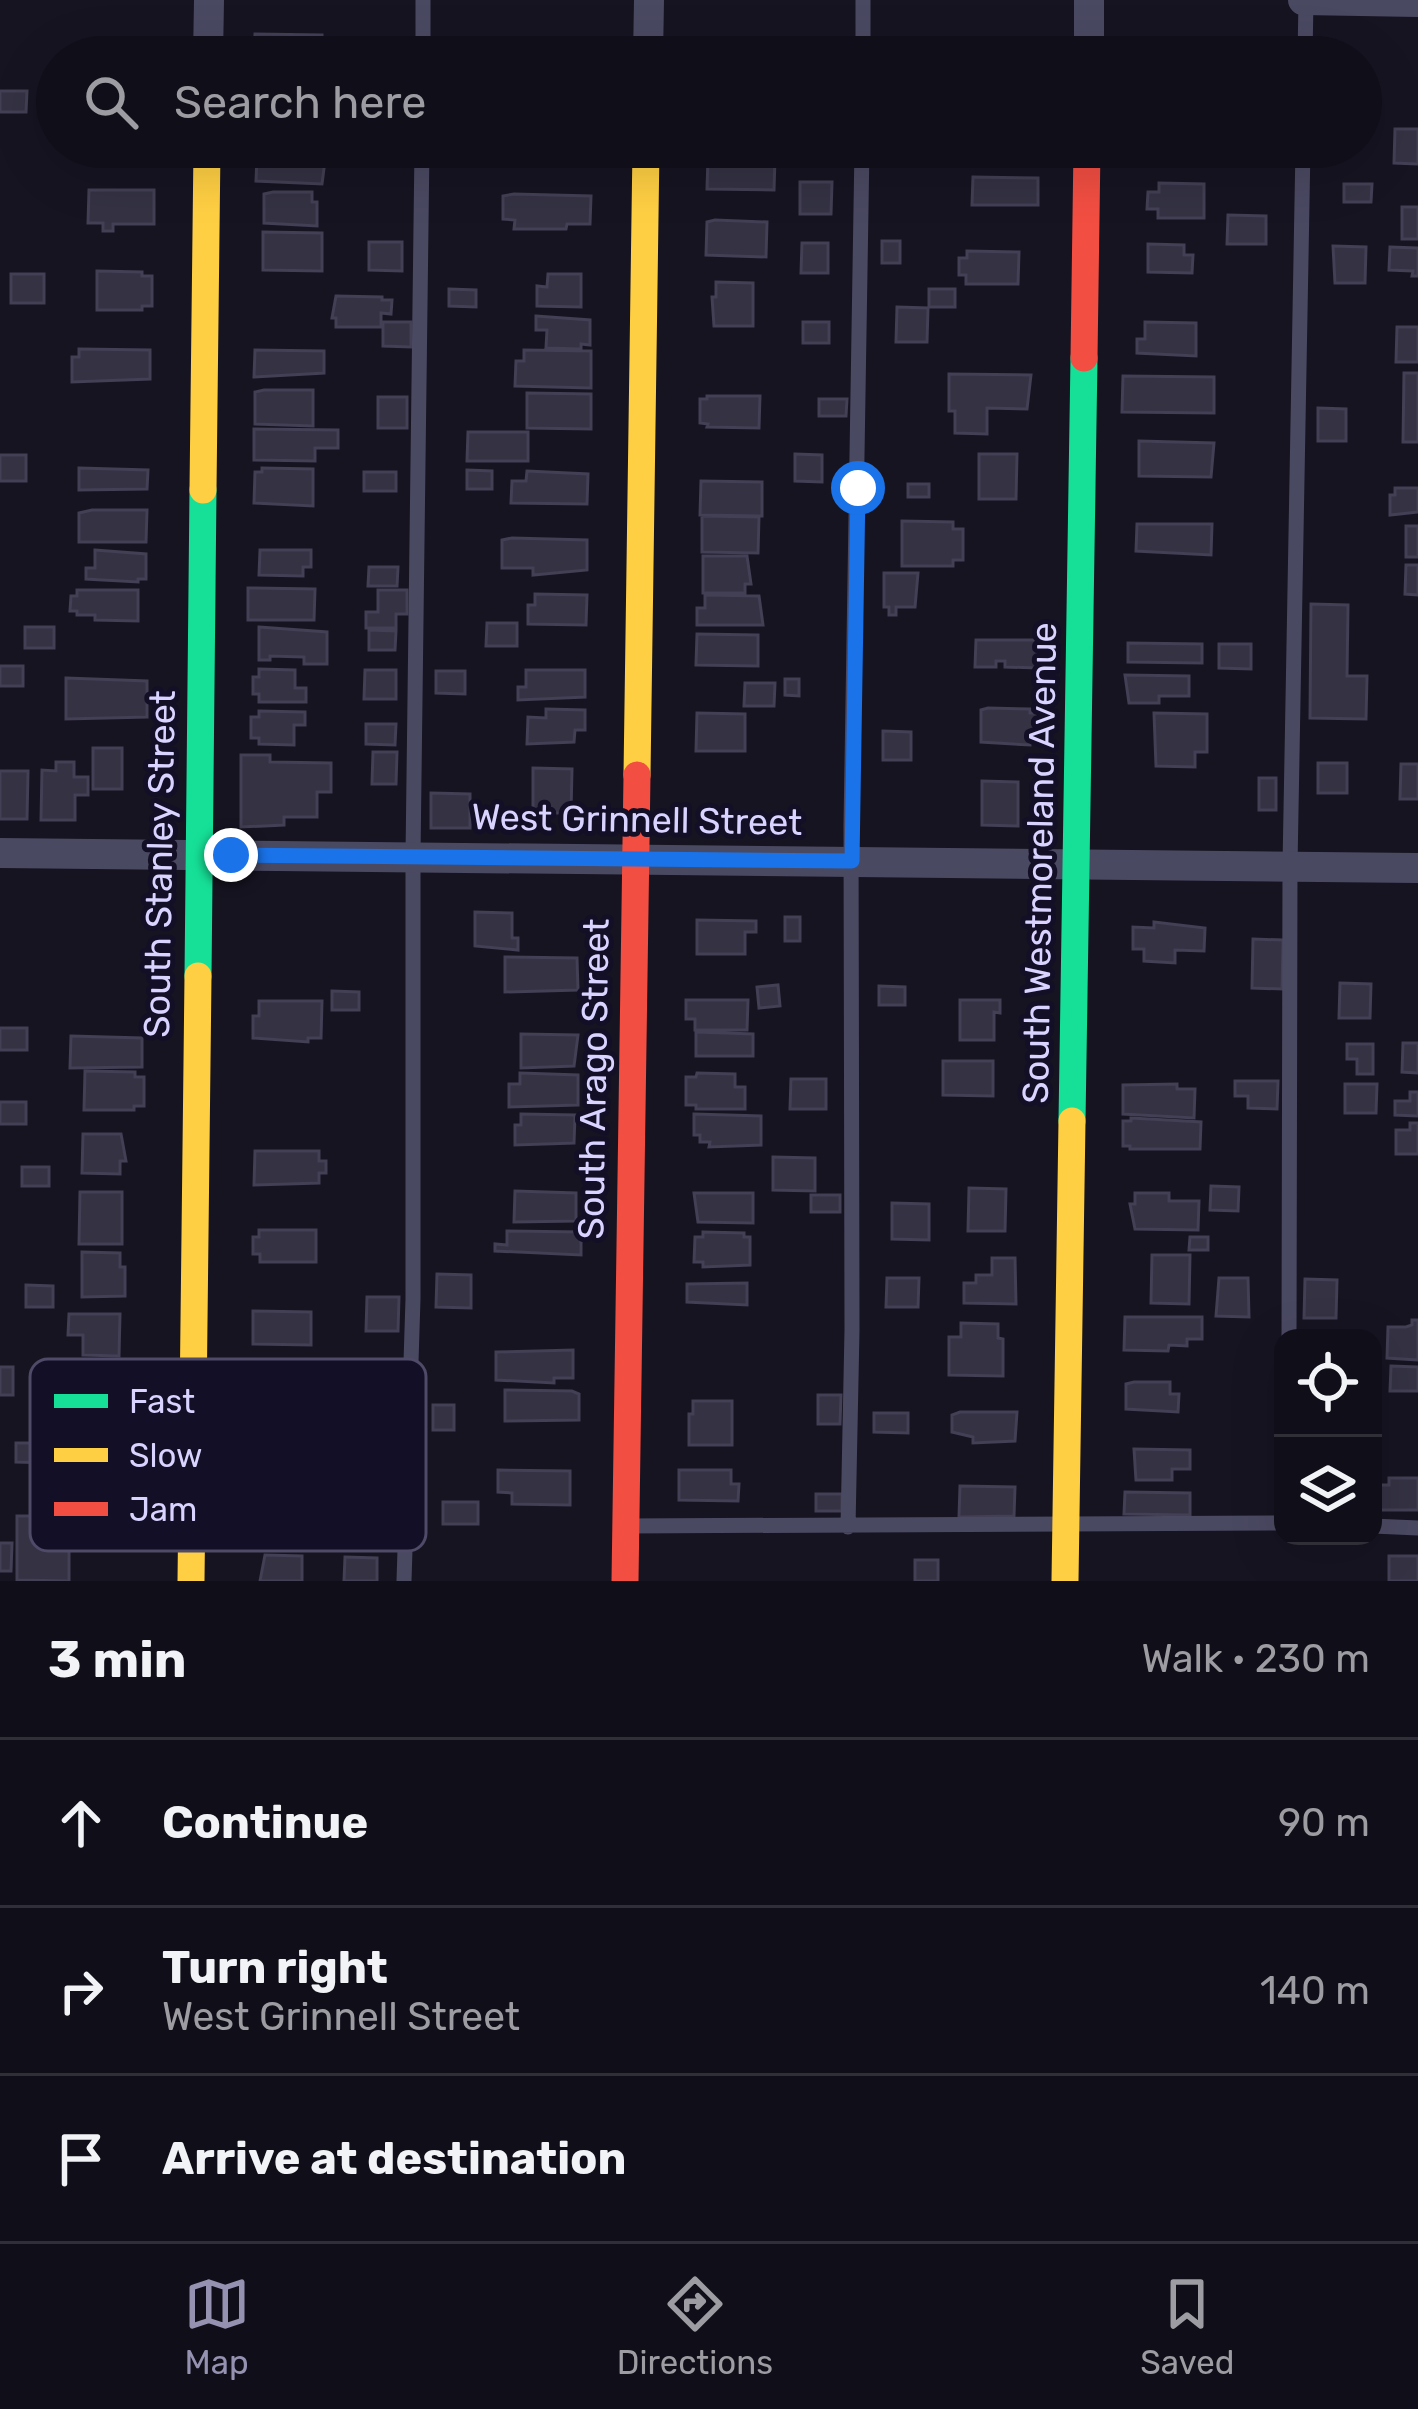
<!DOCTYPE html>
<meta charset="utf-8">
<style>
body{margin:0;font-family:Rubik,sans-serif;background:#191822;color:#f1f3f6}
.controls{position:absolute;right:36px;bottom:36px;display:grid;overflow:hidden;border-radius:24px;box-shadow:0 12px 48px #0002}
.controls button{width:108px;height:108px;display:grid;place-items:center;padding:0;border:0;border-bottom:3px solid #302f38;background:#100f19;color:#f1f3f6;font:60px sans-serif}
.stop{position:absolute;width:36px;height:36px;margin:-27px;border:9px solid #1a73e8;border-radius:50%;background:#fff}
.stop.end{background:#1a73e8;border-color:#fff;box-shadow:0 3px 12px #0008}
.list{margin:0;padding:0;list-style:none}
h2{display:flex;justify-content:space-between;align-items:center;height:156px;margin:0;padding:0 48px;font-size:51px}
h2 small{font-size:39px;font-weight:400;color:#9c9ca2}
.list li{display:grid;grid-template-columns:78px 1fr auto;gap:36px;align-items:center;box-sizing:border-box;height:168px;padding:0 48px;border-top:3px solid #302f38}
.list b{display:block;font-size:45px;white-space:nowrap}
.list p{margin:0;font-size:39px;white-space:nowrap;color:#9c9ca2}
.list em{font-size:39px;font-style:normal;color:#9c9ca2}
.icon{flex:none;width:66px;height:66px;fill:none;stroke:currentColor;stroke-width:2;stroke-linecap:round;stroke-linejoin:round}
.map{position:relative;flex:none;width:1418px;height:1581px;overflow:hidden}
.search{position:absolute;background:#100f19;box-shadow:0 12px 48px #0002;left:36px;right:36px;top:36px;height:132px;display:flex;align-items:center;gap:30px;box-sizing:border-box;padding:0 42px;border-radius:66px;color:#9c9ca2;font-size:45px}
.sheet{height:660px;background:#100f19}
nav{display:flex;justify-content:space-around;align-items:center;box-sizing:border-box;height:168px;border-top:3px solid #302f38;background:#100f19;font-size:33px;color:#9c9ca2}
nav a{display:grid;justify-items:center;gap:6px}
nav .on{color:#9591b1}
.map>svg:first-child{display:block}
.building{fill:#343243;stroke:#433f54;stroke-width:3}
.lines{fill:none;stroke-linecap:round;stroke-linejoin:round}
.lane{stroke:#4a4962;stroke-width:15}
.street{stroke:#4a4962;stroke-width:30}
.fast{stroke:#16e098;stroke-width:27}
.slow{stroke:#ffcf43;stroke-width:27}
.jam{stroke:#f24e42;stroke-width:27}
.route{stroke:#1a73e8;stroke-width:15}
.labels{text-anchor:middle;stroke-width:10;stroke-linejoin:round;paint-order:stroke}
.street-label{font-size:36px;fill:#d9d4ff;stroke:#130f26}
.key{fill:#130f26;stroke:#4e4a67;stroke-width:3}
.key-label{font-size:33px;fill:#d9d4ff}
</style>
<div class="map">
<svg width="1418" height="1581" viewBox="0 0 1418 1581">
<rect width="100%" height="100%" fill="#161421"/>
<path class="building" d="M255,34L322,35V57H254Z
M719,40H776V57H719Z
M436,43H485V57H436Z
M542,46L565,47V56L577,57H521V51H542Z
M0,91H27L26,112H0Z
M1395,129H1418V164L1394,163Z
M1140,147H1196V160L1140,159Z
M265,153H326L322,184L256,181L257,156Z
M708,158H775L774,190L707,189Z
M973,177L1038,178V205H972Z
M800,182H832L831,214H800Z
M1159,183L1204,184V218H1158V209H1147L1148,192H1159Z
M1344,184H1372L1371,202H1344Z
M89,190H154V224H113V231H103V223H88Z
M273,192H312V202H317V226L264,223V194Z
M514,194L591,196L590,224H567L566,229H514L515,220L503,219V196Z
M1402,207H1418V239H1402Z
M1228,215L1266,216V244H1227Z
M715,220L767,222L766,257L706,255L707,222Z
M263,232L322,233V271L263,270Z
M882,241H900V263H882Z
M369,242H402V271L369,270Z
M802,243H828V273H801Z
M1148,244L1184,245V255H1193L1192,273L1148,272Z
M1333,246L1366,247L1365,283H1335Z
M1390,247L1418,248V276H1412L1413,271L1389,270Z
M967,251L1019,252L1018,284H966V275H959V258H967Z
M97,271L142,272V276H152V306H142V310H97Z
M11,274H44V303H11Z
M548,274H581V307L537,306V286L547,287Z
M716,282L753,283V326H714L712,297H716Z
M449,289L476,290V307L449,306Z
M929,289H955V307H929Z
M336,296L382,297V300H392L391,314L381,313V327H336V318H332Z
M897,307L928,308L927,342H896Z
M536,316L590,320V345L581,344V349L546,348L547,330H536Z
M383,322H411V347L383,346Z
M803,322H829V343H803Z
M1145,322L1196,323V356L1137,353V339H1145Z
M1397,327H1418V362H1396Z
M79,349L150,350V379L72,382V357H79Z
M255,350L324,351V373L254,377Z
M524,350L591,351V388L515,386L516,361H524Z
M1404,373H1418V442H1403Z
M949,374L1031,375L1027,409L987,408V434L955,433V411H949Z
M1123,376L1214,377V413L1122,412Z
M264,390H313V426L255,424V392Z
M527,393L591,394V429L527,428Z
M707,396H760L759,428L707,427L708,424L700,423V399H707Z
M378,397H407V428H378Z
M819,399H847L846,416H819Z
M1318,408L1346,409V441H1318Z
M254,429L338,430V448H315V461L254,460Z
M468,432H528V461H467Z
M1139,441L1214,443L1211,477L1139,476Z
M795,454L822,455V482L795,481Z
M979,454H1017L1016,499H979Z
M0,455H26V481H0Z
M79,468L148,470L147,489L79,490Z
M262,468L313,469V506L254,503L255,472H262Z
M467,470L492,471V489H467Z
M527,471L588,474L587,504L511,503L512,481H526Z
M364,472H396V491H364Z
M701,481L762,482V516L700,515Z
M908,484H929V497H908Z
M1395,488H1418V512L1390,515V495H1395Z
M92,510H147L146,542H79V513Z
M702,516L759,517L758,553L702,552Z
M902,521L953,522V529H963V560H953V566H902Z
M1137,524H1212L1211,555L1136,551Z
M1406,526H1418V557H1406Z
M512,538L587,540V570L533,575V568H502V540Z
M95,550L146,554V579H138V582L86,579V568H95Z
M260,550H311V567H303V576L259,575Z
M703,556H747L751,584H745V593H703Z
M1406,565H1418V595L1405,594Z
M369,567H398L397,586H368Z
M884,573H918L915,607H896V615H889V607H884Z
M248,588L315,589L314,620H248Z
M77,590H138V621L95,620V615H77V611H70L71,596H77Z
M378,590H407V614H396V628H366V612H378Z
M535,594L587,595L586,625L528,624V605H535Z
M705,595L759,596L763,625H697V608H705Z
M1311,604L1348,605L1347,676H1367L1366,719L1310,718Z
M487,623H517V646H486Z
M25,627H54V648H25Z
M259,627L327,632V664H304V657L270,656V660H259Z
M369,630L396,631L395,650H369Z
M697,634L758,635V666L696,665Z
M976,640H1038L1037,668L1005,667V661H996V667H975Z
M1128,643L1202,644V663L1128,662Z
M1219,644H1251V669L1219,668Z
M0,666H23V686H0Z
M259,669L295,670V688H306V702H259V694H253V677H259Z
M365,670H396V699H364Z
M526,670H585V697L518,700V687H526Z
M436,671H465V694L436,693Z
M1125,675L1189,676V696H1159V703H1129Z
M66,678L147,681V717L66,719Z
M785,679H799V696L785,695Z
M745,683H775L774,706H744Z
M988,708L1030,709V713H1040V741H1030V745L981,742V710Z
M546,709L585,710V730H575L574,742L527,744L528,717L546,718Z
M259,711L305,712V725H294V745L259,744V738H251V717H259Z
M697,713L745,714V751H696Z
M1154,713L1207,714V752H1195V767L1156,766Z
M366,724H396L395,745L366,744Z
M883,731L911,732V760H883Z
M93,748H122V789H93Z
M373,752H397L396,784H372Z
M241,755H270V762L331,763V792H317V817H284V825L241,827Z
M56,762H74V777H88V795H75V820H41L42,770L56,771Z
M1318,763H1347V793H1318Z
M1401,764H1418V799H1400Z
M533,768L572,769L571,813H533Z
M0,771H28L27,819H0Z
M1259,778H1276V810H1259Z
M982,781L1018,782V826L982,825Z
M431,793L470,794V828H431Z
M475,912L512,913V938H518V950L475,946Z
M785,917H800V941H785Z
M697,920L756,921V932H745V954H697Z
M1154,922L1205,928L1204,951L1175,950V963L1144,961V949H1133V927L1154,928Z
M1253,939L1283,940L1282,989L1252,988Z
M505,957L577,958L578,990L505,992Z
M1340,983L1371,984L1370,1018H1339Z
M778,985L780,1006L759,1008L757,987Z
M879,986L905,987V1005H879Z
M332,991L359,992V1010H332Z
M686,1000H748L747,1030H695V1019H686Z
M960,1000H1000V1013L994,1012V1040H960Z
M259,1001H322L321,1038H308V1042L253,1038V1016H259Z
M0,1028H27V1050H0Z
M696,1032L753,1034V1056H696Z
M521,1034L578,1035L574,1066L521,1068Z
M71,1036L142,1038V1067L70,1068Z
M1403,1043H1418V1073L1402,1072Z
M1347,1044H1373V1074H1357V1059H1347Z
M943,1061H993V1096L943,1095Z
M85,1071L135,1072V1077H144V1106H134V1110H84Z
M520,1073L578,1075V1105L509,1107V1084H520Z
M697,1073L735,1074V1087H745V1109H696V1105H686V1077H696Z
M791,1079H826V1109H790Z
M1235,1081H1278L1277,1109L1248,1108V1096H1235Z
M1177,1084V1089H1195L1194,1118L1123,1114V1085Z
M1345,1084H1377L1376,1113H1345Z
M1410,1092H1418V1116L1395,1115V1101H1410Z
M0,1102H26V1124H0Z
M521,1114L575,1115L574,1143L515,1145V1125H521Z
M694,1114L761,1116V1145L709,1147L710,1142H700V1135H694Z
M1131,1118L1201,1122L1200,1149H1130V1146H1123V1121H1131Z
M1410,1123H1418V1154H1396V1130H1410Z
M83,1134H121L126,1161H120V1174L82,1173Z
M255,1151H319V1161H326V1173H319V1183L254,1185Z
M773,1157L815,1158V1191L773,1190Z
M22,1167H49V1186H22Z
M1211,1186L1239,1187L1238,1211L1210,1210Z
M969,1188L1006,1189L1005,1231H968Z
M515,1191L576,1193V1221L514,1222Z
M80,1192H122V1244H79Z
M694,1193H753V1223L698,1222Z
M1135,1193H1169V1201H1199L1198,1230L1135,1229L1130,1204H1135Z
M811,1195H840V1212H811Z
M892,1203L929,1204V1240L892,1239Z
M259,1230H316V1262H260V1254H253V1237H259Z
M507,1231L581,1232V1255L495,1251V1244L507,1245Z
M703,1232L744,1233V1237H750V1265L703,1267V1262H694L695,1237H703Z
M1190,1237H1208V1250H1189Z
M82,1252L120,1253V1267H125V1296L82,1297Z
M1152,1255H1190L1189,1304L1151,1303Z
M992,1258H1015L1016,1304L964,1303V1283H976V1275H992Z
M437,1274L471,1275V1308L436,1307Z
M887,1278H919L918,1307H886Z
M1219,1278H1248L1249,1317L1216,1316Z
M1305,1279L1337,1280L1336,1318H1304Z
M747,1283V1305L687,1302V1284Z
M26,1285L53,1286V1307H26Z
M367,1297H399L398,1331H366Z
M253,1311L311,1312V1345L253,1344Z
M69,1314H120L119,1356L83,1355V1335H68Z
M1125,1317H1202V1339H1187V1346L1169,1345L1168,1351L1124,1350Z
M1412,1320H1418V1360L1387,1358L1388,1327H1406L1412,1325Z
M961,1323L998,1324V1338L1003,1339V1376L949,1375V1337H961Z
M573,1350V1378H554V1383L496,1380V1352Z
M1391,1366L1418,1367V1391H1390Z
M0,1367H13V1395H0Z
M1134,1382H1170V1394H1179L1178,1412L1126,1409V1384Z
M505,1390L572,1391L579,1394V1420L505,1421Z
M818,1395H841L840,1424H818Z
M693,1401H732V1445H689V1414H693Z
M433,1405H454V1430H433Z
M960,1412H1017L1015,1441L973,1443V1437L952,1432V1415Z
M874,1413H908V1433L874,1432Z
M16,1443H52L51,1463L16,1462Z
M1134,1449L1190,1450V1469H1172V1480H1136Z
M498,1470L570,1471V1505L512,1504V1493L498,1492Z
M679,1470H731V1484H739L738,1501L679,1500Z
M1389,1478H1418V1510H1379V1485H1389Z
M960,1486L1015,1487L1014,1516L959,1517Z
M1125,1492L1190,1493V1515L1124,1514Z
M816,1494H842V1511H816Z
M443,1502H478V1524H443Z
M17,1516H35V1537H43V1545L69,1549V1581L17,1580Z
M0,1543H12L11,1571H0Z
M265,1555L302,1556V1581H260Z
M1389,1556H1418V1581H1389Z
M345,1557L377,1558V1581H344Z
M915,1560H938V1581H915Z"/>
<g class="lines">
<path class="lane" d="M863,0V57
M423,57V0
M1305,57L1306,0
M1289,1338L1290,866L1303,147
M626,1526L1283,1523
M1373,1526L1418,1528
M848,1527L852,1330L851,825L862,147
M404,1581L413,1299V856L422,147"/>
<path class="street" d="M1303,0L1418,2
M208,57L209,0
M648,57L649,0
M1089,57V0
M0,853L1418,868"/>
<path class="fast" d="M198,976L203,490
M1072,1121L1084,358"/>
<path class="slow" d="M203,490L207,147
M637,775L646,147
M191,1581L198,976
M1065,1581L1072,1121"/>
<path class="jam" d="M1084,358L1087,147
M625,1581L637,775"/>
</g>
<g class="lines">
<path class="route" d="M231,855L852,861L858,488"/>
</g>
<g class="labels">
<g class="street-label">
<text transform="translate(637 819) rotate(1)" y="13">West Grinnell Street</text>
<text transform="translate(1039 863) rotate(-89)" y="13">South Westmoreland Avenue</text>
<text transform="translate(159 864) rotate(-89)" y="13">South Stanley Street</text>
<text transform="translate(593 1079) rotate(-89)" y="13">South Arago Street</text>
</g>
</g>
<rect x="30" y="1359" width="396" height="192" rx="18" class="key"/>
<rect x="54" y="1394" width="54" height="14" fill="#16e098"/>
<rect x="54" y="1448" width="54" height="14" fill="#ffcf43"/>
<rect x="54" y="1502" width="54" height="14" fill="#f24e42"/>
<g class="key-label">
<text x="129" y="1413">Fast</text>
<text x="129" y="1467">Slow</text>
<text x="129" y="1521">Jam</text>
</g>
</svg>
<div class="controls">
<button><svg class="icon" aria-label="locate" viewBox="0 0 24 24"><circle cx="12" cy="12" r="6"/><path d="M12 2v4M12 18v4M2 12h4M18 12h4"/></svg></button>
<button><svg class="icon" aria-label="layers" viewBox="0 0 24 24"><path d="M12 4l9 5-9 5-9-5zM3 14l9 5 9-5"/></svg></button>
</div>
<div class="stop" style="left:858px;top:488px"></div>
<div class="stop end" style="left:231px;top:855px"></div>
<div class="search"><svg class="icon" aria-label="search" viewBox="0 0 24 24"><circle cx="10" cy="10" r="6"/><path d="M15 15l6 6"/></svg>Search here</div>
</div>
<section class="sheet">
<h2>3 min<small>Walk · 230 m</small></h2>
<ul class="list">
<li><svg class="icon" aria-label="ahead" viewBox="0 0 24 24"><path d="M12 20V5M6 11l6-6 6 6"/></svg><div><b>Continue</b></div><em>90 m</em></li>
<li><svg class="icon" aria-label="right" viewBox="0 0 24 24"><path d="M7 20v-9h11M14 6l5 5-5 5"/></svg><div><b>Turn right</b><p>West Grinnell Street</p></div><em>140 m</em></li>
<li><svg class="icon" aria-label="arrive" viewBox="0 0 24 24"><path d="M6 21V4h12l-3 4 3 4H6"/></svg><div><b>Arrive at destination</b></div></li>
</ul>
</section>
<nav>
<a class="on"><svg class="icon" aria-label="map" viewBox="0 0 24 24"><path d="M3 6l6-2 6 2 6-2v14l-6 2-6-2-6 2zM9 4v14M15 6v14"/></svg>Map</a>
<a><svg class="icon" aria-label="directions" viewBox="0 0 24 24"><path d="M12 3l9 9-9 9-9-9zM9 14v-3h6M13 9l2 2-2 2"/></svg>Directions</a>
<a><svg class="icon" aria-label="saved" viewBox="0 0 24 24"><path d="M7 4h10v16l-5-4-5 4z"/></svg>Saved</a>
</nav>
